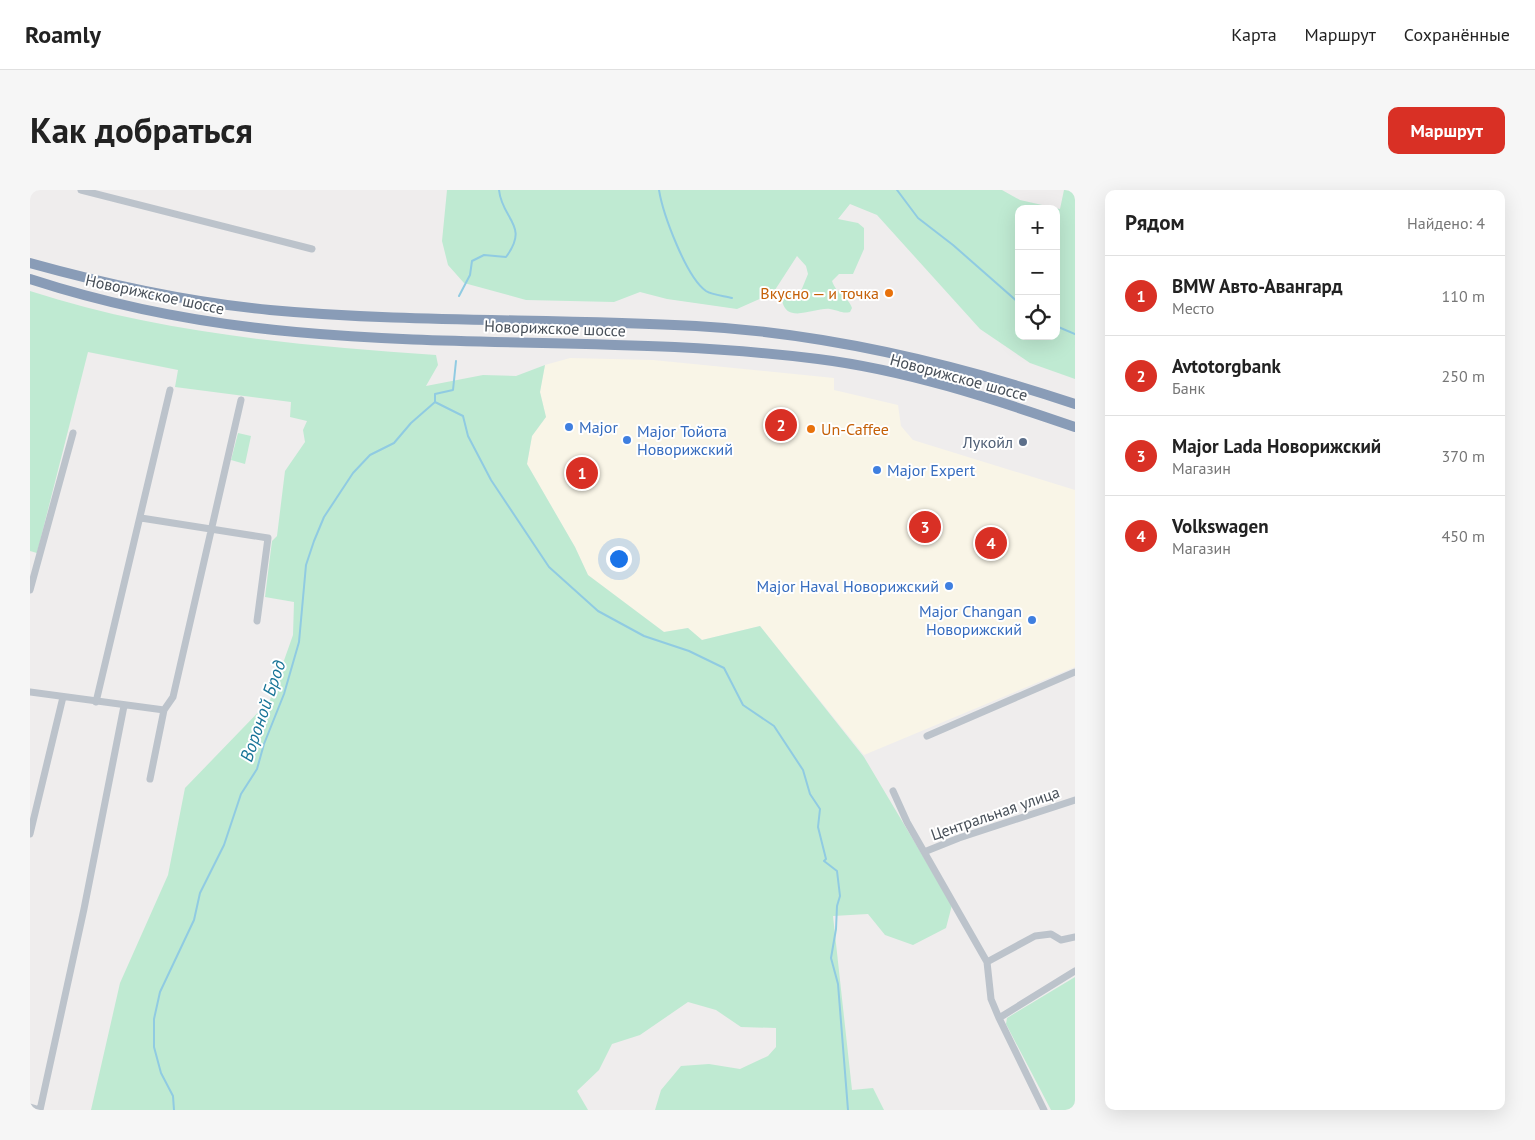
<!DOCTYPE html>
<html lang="ru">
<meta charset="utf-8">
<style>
body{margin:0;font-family:"PT Sans",sans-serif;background:#f6f6f6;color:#222}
.controls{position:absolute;right:15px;top:15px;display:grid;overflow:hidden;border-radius:10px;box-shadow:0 5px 20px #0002}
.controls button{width:45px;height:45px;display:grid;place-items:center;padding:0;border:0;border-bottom:1px solid #e0e0e0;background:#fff;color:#222;font:25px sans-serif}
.you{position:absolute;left:588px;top:368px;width:18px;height:18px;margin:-12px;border:4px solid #fff;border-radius:50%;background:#1a73e8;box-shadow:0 0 0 8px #1a73e833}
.badge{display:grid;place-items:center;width:32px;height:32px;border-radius:50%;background:#d93025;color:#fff;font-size:16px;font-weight:700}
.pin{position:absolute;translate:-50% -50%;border:2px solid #fff;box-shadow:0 1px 5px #0006}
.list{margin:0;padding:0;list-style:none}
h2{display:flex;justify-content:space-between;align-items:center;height:65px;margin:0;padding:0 20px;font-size:21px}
h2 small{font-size:16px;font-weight:400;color:#767676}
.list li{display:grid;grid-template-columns:32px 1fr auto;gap:15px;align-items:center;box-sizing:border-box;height:80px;padding:0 20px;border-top:1px solid #e0e0e0}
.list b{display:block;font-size:19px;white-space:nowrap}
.list p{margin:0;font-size:16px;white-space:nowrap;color:#767676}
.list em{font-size:16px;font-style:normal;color:#767676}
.icon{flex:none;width:28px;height:28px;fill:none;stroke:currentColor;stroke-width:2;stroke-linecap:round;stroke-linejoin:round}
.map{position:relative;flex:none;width:1045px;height:920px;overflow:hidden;border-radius:10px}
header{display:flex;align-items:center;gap:30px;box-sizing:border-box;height:70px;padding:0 25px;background:#fff;border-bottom:1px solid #e0e0e0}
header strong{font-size:24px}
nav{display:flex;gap:28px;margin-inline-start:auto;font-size:18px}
.intro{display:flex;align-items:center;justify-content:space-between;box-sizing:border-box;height:120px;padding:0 30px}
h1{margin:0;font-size:35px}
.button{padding:12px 22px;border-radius:10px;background:#d93025;color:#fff;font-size:18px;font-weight:700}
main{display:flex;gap:30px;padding:0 30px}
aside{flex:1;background:#fff;border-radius:10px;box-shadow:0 5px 20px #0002}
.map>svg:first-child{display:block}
.commercial{fill:#f9f5e7}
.green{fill:#bfead2;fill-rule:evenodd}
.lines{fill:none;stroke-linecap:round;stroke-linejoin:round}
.stream{stroke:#90cbe2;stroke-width:2}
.minor{stroke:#bcc3cb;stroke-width:7}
.highway{stroke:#899cb7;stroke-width:10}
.food-dot{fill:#e8710a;stroke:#fff;stroke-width:2}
.shop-dot{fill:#3f7fe0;stroke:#fff;stroke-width:2}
.service-dot{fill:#5c6f8a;stroke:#fff;stroke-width:2}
.labels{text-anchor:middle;stroke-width:4;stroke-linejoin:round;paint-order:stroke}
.food-label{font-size:16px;fill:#c56008;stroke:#fff;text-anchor:end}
.street-label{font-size:16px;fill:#474f58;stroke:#fff}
.shop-label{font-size:16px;fill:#366cbe;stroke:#fff;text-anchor:start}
.service-label{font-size:16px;fill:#4e5e75;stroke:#fff;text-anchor:end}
.water-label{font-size:18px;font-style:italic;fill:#1a7598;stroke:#fff}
</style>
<header>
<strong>Roamly</strong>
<nav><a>Карта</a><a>Маршрут</a><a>Сохранённые</a></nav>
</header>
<div class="intro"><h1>Как добраться</h1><a class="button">Маршрут</a></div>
<main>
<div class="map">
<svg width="1045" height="920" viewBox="0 0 1045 920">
<rect width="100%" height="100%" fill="#efeded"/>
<path class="commercial" d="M540,168L623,170L804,188V200L868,215L871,236L883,250L1045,300V477L834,565L730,436L672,450L658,438L634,442L558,385L545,357L497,274L502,246L516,227L510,202L515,175Z"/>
<path class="green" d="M417,0H972L990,10L1030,19L1034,0H1045V189L1000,173L950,139L847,25L820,14L808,29L828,33L834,38V59L823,84H809L802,91C807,105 818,106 822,118L820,122C812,124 808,120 800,119C785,117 756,135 752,110L758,104L771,101L778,84L776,76L767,66L743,103L707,119L637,109L610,102L584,112L496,110L434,93L418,75L412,51ZM989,19H1026V146H989Z
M0,101C132,144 269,155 406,165L408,175L396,196L453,185L486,186L515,175L510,202L516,227L502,246L497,274L545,357L558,385L634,442L658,438L672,450L730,436L834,567L922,715L916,738L883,755L855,745L838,724L803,726L822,900L843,898L854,920H625L631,900L651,876L679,874L710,879L738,866L746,857V838L711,837L686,820L658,812L610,845L582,854L569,880L547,901L558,920H61L90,793L138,685L155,598L240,510L263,445L264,412L235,407L242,351L247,346L255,281L275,252L273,240L277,231L260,227L261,212L145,197L148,180L58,162L7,363L0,361Z
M208,243L221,246L215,274L201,270Z
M1045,787V920H1021L976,834L977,828Z"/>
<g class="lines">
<path class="stream" d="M629,0C633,24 656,87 676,101C682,105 695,106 702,108
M867,0L888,28L923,55L989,113
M429,106L440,85L442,71L454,65L476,67C500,35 472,30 469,0
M1026,136L1045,144
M405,212L433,226L438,246L461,290L519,377L568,421L614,446L659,461L694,478L713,515L744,536L773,580L780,604L790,619L788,637L796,669L794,671L807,681L810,706L807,716L806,739L801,768L808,794L818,920
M144,920L143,906L131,883L124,857V829L130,802L164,730L170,703L194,655L211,604L227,579L234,554L254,504L269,452L276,375L284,351L294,327L323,283L340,265L364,253L381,233L405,212V204L423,200L426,171"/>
<path class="minor" d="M51,0L282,59
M111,328L238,348L227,431
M0,400L43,243
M0,502L134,520L143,507L211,210
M66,512L140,200
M897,546L1045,482
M120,589L134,520
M863,601L877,632L957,772L961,809L969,828L1045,781
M0,644L33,507
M894,662L929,648L1045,610
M957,772L1005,746L1021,744L1031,750L1045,747
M969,828L1014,920
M0,917L10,920
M10,920L54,719L94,516"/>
<path class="highway" d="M0,73C79,95 158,112 240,120C381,133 524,128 666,136C795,143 922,173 1045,214
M0,89C86,117 176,134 266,142C439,158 615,147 788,169C876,180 961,208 1045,237"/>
</g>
<g class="food-dot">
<circle cx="859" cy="103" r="5"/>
<circle cx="781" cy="239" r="5"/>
</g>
<g class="shop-dot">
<circle cx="539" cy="237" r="5"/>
<circle cx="597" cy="250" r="5"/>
<circle cx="847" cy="280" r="5"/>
<circle cx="919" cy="396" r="5"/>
<circle cx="1002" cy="430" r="5"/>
</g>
<circle class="service-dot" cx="993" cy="252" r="5"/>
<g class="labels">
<g class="food-label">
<text x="849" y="109">Вкусно — и точка</text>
<text x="791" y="245" text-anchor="start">Un-Caffee</text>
</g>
<g class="street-label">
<text transform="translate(125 104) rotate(12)" y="6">Новорижское шоссе</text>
<text transform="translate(525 138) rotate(2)" y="6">Новорижское шоссе</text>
<text transform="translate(929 187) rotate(15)" y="6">Новорижское шоссе</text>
<text transform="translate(965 623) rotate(-19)" y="6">Центральная улица</text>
</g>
<g class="shop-label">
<text x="549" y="243">Major</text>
<text x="607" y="247">Major Тойота<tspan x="607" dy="18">Новорижский</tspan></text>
<text x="857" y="286">Major Expert</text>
<text x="909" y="402" text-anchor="end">Major Haval Новорижский</text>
<text x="992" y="427" text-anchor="end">Major Changan<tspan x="992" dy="18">Новорижский</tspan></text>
</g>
<g class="service-label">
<text x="983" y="258">Лукойл</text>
</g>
<g class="water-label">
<text transform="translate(233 521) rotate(-71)" y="6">Вороной Брод</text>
</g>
</g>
</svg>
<div class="controls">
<button>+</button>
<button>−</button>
<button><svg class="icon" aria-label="locate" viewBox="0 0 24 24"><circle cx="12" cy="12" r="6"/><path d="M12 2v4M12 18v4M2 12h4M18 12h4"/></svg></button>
</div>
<div class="you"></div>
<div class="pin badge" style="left:552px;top:283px">1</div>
<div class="pin badge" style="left:751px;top:235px">2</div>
<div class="pin badge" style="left:895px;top:337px">3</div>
<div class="pin badge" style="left:961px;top:353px">4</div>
</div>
<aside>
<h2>Рядом<small>Найдено: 4</small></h2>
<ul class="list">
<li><span class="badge">1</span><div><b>BMW Авто-Авангард</b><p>Место</p></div><em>110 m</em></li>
<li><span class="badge">2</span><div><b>Avtotorgbank</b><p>Банк</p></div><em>250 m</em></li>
<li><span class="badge">3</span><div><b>Major Lada Новорижский</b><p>Магазин</p></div><em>370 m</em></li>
<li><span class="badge">4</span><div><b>Volkswagen</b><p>Магазин</p></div><em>450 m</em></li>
</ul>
</aside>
</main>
